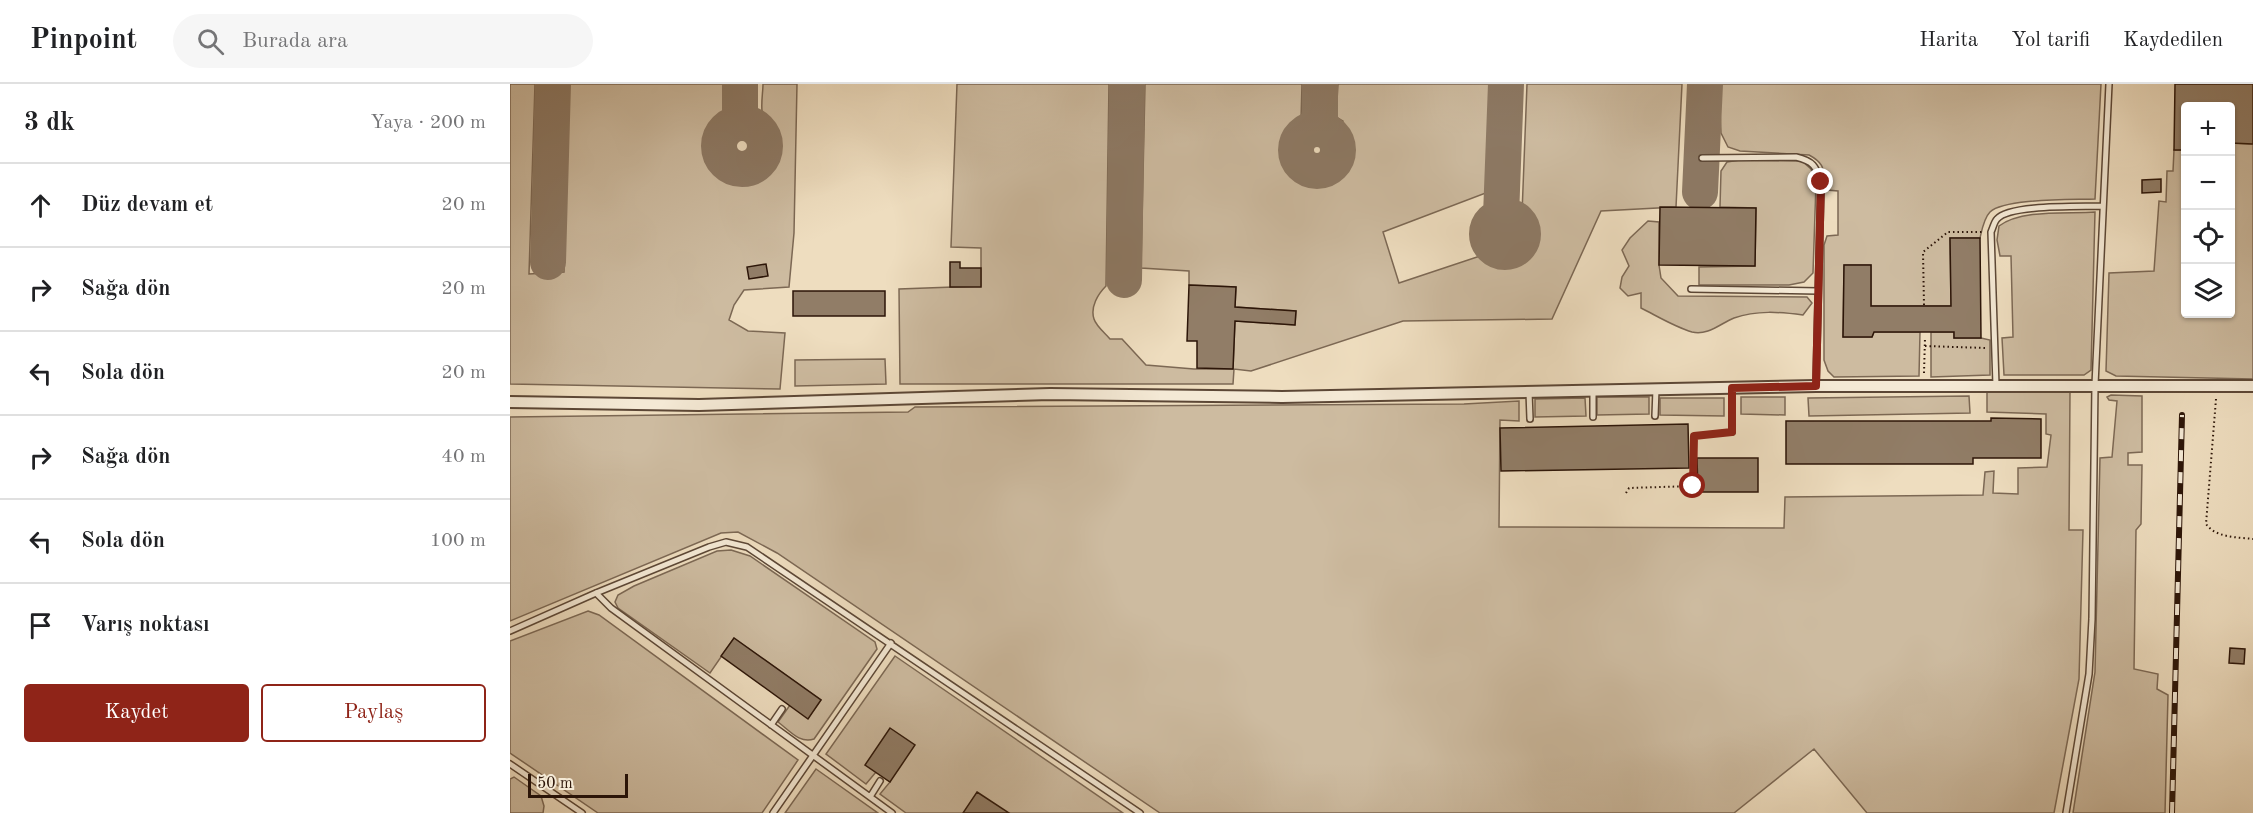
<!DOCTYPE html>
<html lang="tr">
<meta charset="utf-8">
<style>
body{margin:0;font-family:"Old Standard TT",serif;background:#f6f6f6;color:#202124}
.controls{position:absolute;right:18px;top:18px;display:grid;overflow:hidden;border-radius:6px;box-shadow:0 2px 4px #0004}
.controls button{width:54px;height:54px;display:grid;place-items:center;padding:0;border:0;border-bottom:2px solid #e0e0e0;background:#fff;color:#202124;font:30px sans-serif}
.scale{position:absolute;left:18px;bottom:15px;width:100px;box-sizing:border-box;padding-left:6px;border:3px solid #2c1508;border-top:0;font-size:16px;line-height:21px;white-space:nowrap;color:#2c1508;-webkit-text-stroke:4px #f4e9d5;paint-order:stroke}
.stop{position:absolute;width:18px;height:18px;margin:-14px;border:4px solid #8f2418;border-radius:50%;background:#fff}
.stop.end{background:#8f2418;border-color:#fff;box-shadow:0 2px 6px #0008}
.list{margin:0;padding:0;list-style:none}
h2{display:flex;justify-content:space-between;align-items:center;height:78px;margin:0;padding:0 24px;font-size:26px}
h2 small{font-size:20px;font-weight:400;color:#757577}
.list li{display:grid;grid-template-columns:39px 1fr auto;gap:18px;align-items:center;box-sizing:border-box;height:84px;padding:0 24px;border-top:2px solid #e0e0e0}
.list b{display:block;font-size:22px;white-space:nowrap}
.list em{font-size:20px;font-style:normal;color:#757577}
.actions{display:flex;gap:12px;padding:18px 24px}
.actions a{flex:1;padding:14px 0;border:2px solid #8f2418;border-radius:6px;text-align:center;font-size:21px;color:#8f2418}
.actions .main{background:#8f2418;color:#fff}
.icon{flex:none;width:33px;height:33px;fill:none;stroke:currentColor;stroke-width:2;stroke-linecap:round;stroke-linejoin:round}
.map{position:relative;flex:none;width:1743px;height:729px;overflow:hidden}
header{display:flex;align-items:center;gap:36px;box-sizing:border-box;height:84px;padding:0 30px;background:#fff;border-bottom:2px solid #e0e0e0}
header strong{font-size:28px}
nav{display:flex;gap:33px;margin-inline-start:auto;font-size:21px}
.search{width:420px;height:54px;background:#f6f6f6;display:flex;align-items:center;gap:15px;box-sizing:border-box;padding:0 21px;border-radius:33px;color:#757577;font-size:22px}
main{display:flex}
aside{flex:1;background:#fff}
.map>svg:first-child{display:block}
.green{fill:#cdbba0;stroke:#7c6854;stroke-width:1.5}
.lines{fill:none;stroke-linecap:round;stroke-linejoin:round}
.taxiway{stroke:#8d7964;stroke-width:36}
.building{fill:#917d67;stroke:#2c1508;stroke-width:1.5}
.lane-casing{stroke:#5c4736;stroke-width:8}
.street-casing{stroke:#5c4736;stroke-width:14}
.path{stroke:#2c1508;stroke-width:2;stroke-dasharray:1.5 3;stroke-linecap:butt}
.lane{stroke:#f4e9d5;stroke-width:5}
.street{stroke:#f4e9d5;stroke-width:10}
.rail-casing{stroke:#2c1508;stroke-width:6}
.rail{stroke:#f4e9d5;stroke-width:4;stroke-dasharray:11;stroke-linecap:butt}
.route{stroke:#8f2418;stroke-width:8}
</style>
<header>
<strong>Pinpoint</strong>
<div class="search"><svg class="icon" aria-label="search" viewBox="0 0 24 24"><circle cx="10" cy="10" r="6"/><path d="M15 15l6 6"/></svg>Burada ara</div>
<nav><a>Harita</a><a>Yol tarifi</a><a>Kaydedilen</a></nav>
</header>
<main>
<aside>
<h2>3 dk<small>Yaya · 200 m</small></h2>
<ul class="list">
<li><svg class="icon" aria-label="ahead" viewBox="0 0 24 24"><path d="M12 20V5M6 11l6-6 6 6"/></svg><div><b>Düz devam et</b></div><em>20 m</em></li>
<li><svg class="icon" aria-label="right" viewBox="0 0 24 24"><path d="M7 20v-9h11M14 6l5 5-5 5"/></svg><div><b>Sağa dön</b></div><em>20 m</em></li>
<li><svg class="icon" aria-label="left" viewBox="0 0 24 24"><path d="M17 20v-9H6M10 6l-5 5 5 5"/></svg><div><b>Sola dön</b></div><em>20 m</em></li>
<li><svg class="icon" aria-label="right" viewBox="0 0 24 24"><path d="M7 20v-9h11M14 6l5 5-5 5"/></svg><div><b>Sağa dön</b></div><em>40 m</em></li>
<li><svg class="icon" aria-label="left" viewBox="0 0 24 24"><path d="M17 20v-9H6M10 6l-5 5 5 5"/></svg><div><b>Sola dön</b></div><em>100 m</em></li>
<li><svg class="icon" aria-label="arrive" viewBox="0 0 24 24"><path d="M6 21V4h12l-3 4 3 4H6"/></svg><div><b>Varış noktası</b></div></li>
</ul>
<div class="actions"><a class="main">Kaydet</a><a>Paylaş</a></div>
</aside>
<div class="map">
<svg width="1743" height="729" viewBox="0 0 1743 729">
<rect width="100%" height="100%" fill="#eeddbf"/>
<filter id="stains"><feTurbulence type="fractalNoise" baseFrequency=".00333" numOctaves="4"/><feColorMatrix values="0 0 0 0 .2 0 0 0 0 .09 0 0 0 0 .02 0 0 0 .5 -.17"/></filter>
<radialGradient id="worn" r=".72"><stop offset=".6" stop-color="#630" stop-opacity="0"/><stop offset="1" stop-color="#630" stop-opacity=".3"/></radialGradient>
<path class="green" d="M0,0H25L19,190L54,188L57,0H216C216,8 218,21 215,28C209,40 197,48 197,64C198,103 253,112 267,70C273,52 257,45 253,32C250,24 253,9 253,0H287L284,149L279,203L234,206L224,221L219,236L238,247L275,249L270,305L0,300Z
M447,0H599L596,202C588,210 580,223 584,235C586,242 596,250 600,255H612L636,281L684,285H723L725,237L785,241L786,227L725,223L726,203L679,201V187L631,184L635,0H792L791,36L780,48L777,75L785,85L797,93L796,99H812L813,95C838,90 842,64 831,45L833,37L826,33L828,0H984L981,107L873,148L889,199L976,170C982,173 987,178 994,178C1010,179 1025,162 1022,146C1021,140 1015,135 1012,130L1017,0H1172L1166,123L1091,127L1042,235L893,237L741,287L724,285L723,300H390L389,205L471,202V164L441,163Z
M1209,0H1591L1585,115C1563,116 1495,114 1480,128C1474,134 1472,145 1470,154H1440L1441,222H1361V181H1334L1333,253H1362L1364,248H1410L1409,292L1324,293L1318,287L1314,276V161L1317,152L1328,151V107L1317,106C1312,89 1318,81 1299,71L1230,67L1218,63L1211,49Z
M1675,58L1676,230H1720L1721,59L1743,60V295L1606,292L1596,287L1599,189L1644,187L1649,117L1656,118L1657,87H1663L1664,66H1675Z
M1230,76L1292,77L1301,85L1306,99L1303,189L1294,198L1279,201H1189V183L1245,182L1246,124L1210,123L1211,87L1217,78Z
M1585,128L1581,286L1574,291H1494L1492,254L1503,253L1501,172H1490L1487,156L1489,142C1512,125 1557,130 1585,128Z
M1138,137L1149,138V181L1151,194L1168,212L1297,213L1302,219L1293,231C1270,228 1247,226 1224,234C1211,239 1198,252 1182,248C1165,243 1147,232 1131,224V209L1118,212L1110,204L1112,193L1119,182L1112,166L1120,154Z
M1421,248H1444V254H1471L1480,256V291L1421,293Z
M375,275L376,300L285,302V276Z
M1477,307L1560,308L1559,446H1573L1569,595L1544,729H1357L1304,665L1224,729H650L267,469L228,448L211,449L0,537V333L398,328L405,323L954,320L1009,317V337L990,336L989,443L1274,444L1275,413L1473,411L1475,388L1484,387L1483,409L1508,410V384L1537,383L1541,351L1536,350V330L1477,328Z
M1601,311L1632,312V368L1618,369V381H1632L1631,440L1626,446L1624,585L1648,590L1647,605L1658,611L1655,729H1563L1585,588L1590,374L1602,373L1607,317L1599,316L1597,313Z
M1459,312L1460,329L1299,332L1298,314Z
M1087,313H1139V330L1087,331Z
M1231,313H1275V331L1231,330Z
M1075,314L1076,332L1025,333V315Z
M1150,314H1214V332L1150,331Z
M221,466L240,472L365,558L367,565L304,655C290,660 280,647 268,638L280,621L298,634L311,616L224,554L200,589L108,524L105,518L108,511L124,502L207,467Z
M78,527L89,531L288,676L252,729H88L0,669V557Z
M385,572L613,729H396L370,710L380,698L366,688L356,700L316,670Z
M306,685L368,729H275Z
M4,693L31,712L34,722L33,729H0V695Z"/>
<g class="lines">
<path class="taxiway" d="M810,0V45
M209 62a23 23 0 1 1 46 0a23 23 0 1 1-46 0Z
M230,39V0
M786 66a21 21 0 1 1 42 0a21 21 0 1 1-42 0Z
M1190,108L1195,0
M991,132L996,0
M977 150a18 18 0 1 1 36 0a18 18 0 1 1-36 0Z
M38,178L43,0
M614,196L617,0"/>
</g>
<path class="building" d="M1665,0H1743V60L1720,59V22H1676L1675,66H1664Z
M1651,95V108L1632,109V96Z
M1150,123L1246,124L1245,182L1149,181Z
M1440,154H1470L1471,254H1444V248H1364L1362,253H1333L1334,181H1361V222H1441Z
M440,178H450V184H471V203H440Z
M256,180L258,192L239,195L237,183Z
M679,201L726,203L725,223L786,227L785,241L725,237L723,285L687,284V257H677Z
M283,207H375V232H283Z
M1481,334L1531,335V374H1463V380H1276V337H1481Z
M1178,340L1179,384L991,387L990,344Z
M1187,374H1248V408H1188Z
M224,554L311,616L298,635L211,572Z
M1720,564L1735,565L1734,580L1719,579Z
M380,644L405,661L380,698L355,681Z
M467,708L499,729H453Z"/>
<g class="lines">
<g class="lane-casing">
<path id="lane" d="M1192,74L1286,73C1303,77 1306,82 1311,98L1306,302
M1181,205L1308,207
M1486,301L1481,148C1483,144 1484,138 1487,135C1499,120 1572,123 1593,122
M1019,308L1020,335
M1145,332L1146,305
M1083,333V307
M1222,348V304
M86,509L101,524L382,729
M0,547L86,509L199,463L216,458L237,463L630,729
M261,641L272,625
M0,680L72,729
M360,713L370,697
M263,729L381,559
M1556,729L1579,590L1582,535L1585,301L1599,0"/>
</g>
<g class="street-casing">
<path id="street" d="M0,318L189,321L540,310L772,313L1306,302H1743"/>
</g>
<path class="path" d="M1414,221L1413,168L1438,148H1473
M1415,262L1476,264
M1414,289L1415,254
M1706,315L1696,440C1706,454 1727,453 1743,455
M1116,409L1119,404L1183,402L1184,352L1214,349"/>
<use href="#lane" class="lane"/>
<use href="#street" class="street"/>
<g class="rail-casing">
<path id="rail" d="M1662,729L1672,331"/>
</g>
<use href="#rail" class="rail"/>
</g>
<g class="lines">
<path class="route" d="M1183,402L1184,352L1222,348V304L1306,302L1311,98"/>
</g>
<rect width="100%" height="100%" filter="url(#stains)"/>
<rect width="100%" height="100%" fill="url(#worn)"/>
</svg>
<div class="controls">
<button>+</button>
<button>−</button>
<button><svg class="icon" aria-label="locate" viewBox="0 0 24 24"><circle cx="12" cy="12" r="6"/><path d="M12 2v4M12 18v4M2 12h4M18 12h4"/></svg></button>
<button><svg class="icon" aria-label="layers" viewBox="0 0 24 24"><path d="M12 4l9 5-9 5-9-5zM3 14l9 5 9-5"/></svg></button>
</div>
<div class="scale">50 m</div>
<div class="stop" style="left:1183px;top:402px"></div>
<div class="stop end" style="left:1311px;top:98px"></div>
</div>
</main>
